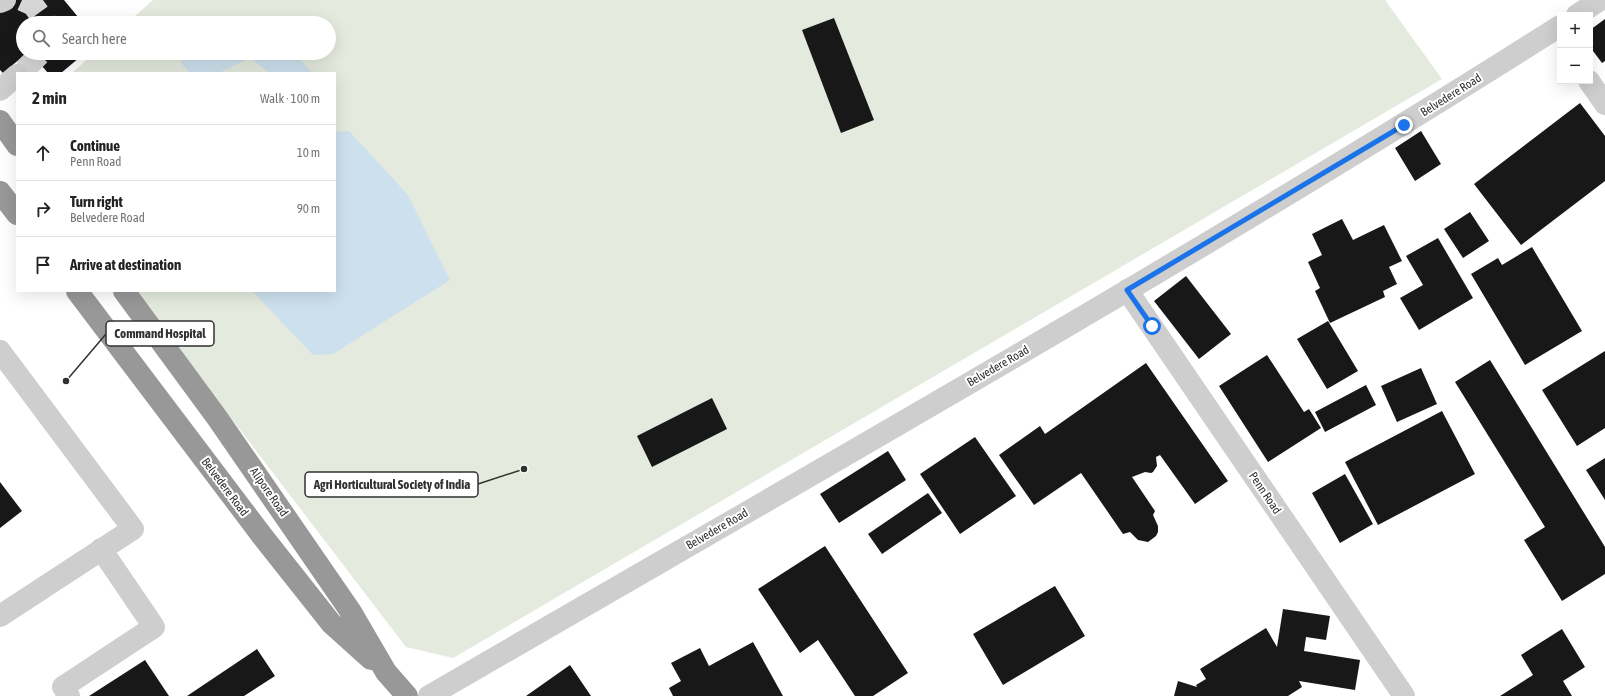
<!DOCTYPE html>
<meta charset="utf-8">
<style>
body{margin:0;font-family:"Asap Condensed",sans-serif;background:#f2f2f2;color:#222}
.controls{position:absolute;right:12px;top:12px;display:grid;overflow:hidden;border-radius:0px;box-shadow:0 4px 16px #0002}
.controls button{width:36px;height:36px;display:grid;place-items:center;padding:0;border:0;border-bottom:1px solid #e0e0e0;background:#fff;color:#222;font:20px sans-serif}
.stop{position:absolute;width:12px;height:12px;margin:-9px;border:3px solid #1a73e8;border-radius:50%;background:#fff}
.stop.end{background:#1a73e8;border-color:#fff;box-shadow:0 1px 4px #0008}
.list{margin:0;padding:0;list-style:none}
h2{display:flex;justify-content:space-between;align-items:center;height:52px;margin:0;padding:0 16px;font-size:17px}
h2 small{font-size:13px;font-weight:400;color:#767676}
.list li{display:grid;grid-template-columns:26px 1fr auto;gap:12px;align-items:center;box-sizing:border-box;height:56px;padding:0 16px;border-top:1px solid #e0e0e0}
.list b{display:block;font-size:15px;white-space:nowrap}
.list p{margin:0;font-size:13px;white-space:nowrap;color:#767676}
.list em{font-size:13px;font-style:normal;color:#767676}
.icon{flex:none;width:22px;height:22px;fill:none;stroke:currentColor;stroke-width:2;stroke-linecap:round;stroke-linejoin:round}
.map{position:relative;flex:none;width:1605px;height:696px;overflow:hidden}
.search{position:absolute;background:#fff;box-shadow:0 4px 16px #0002;left:16px;top:16px;width:320px;height:44px;display:flex;align-items:center;gap:10px;box-sizing:border-box;padding:0 14px;border-radius:22px;color:#767676;font-size:15px}
.panel{position:absolute;background:#fff;box-shadow:0 4px 16px #0002;left:16px;top:72px;width:320px;height:220px;border-radius:0px}
.map>svg:first-child{display:block}
.green{fill:#e4eadd}
.water{fill:#cde0ed}
.building{fill:#181818}
.lines{fill:none;stroke-linecap:round;stroke-linejoin:round}
.minor-tunnel{stroke:#d6d6d6;stroke-width:22;stroke-dasharray:22 11;stroke-linecap:butt}
.minor{stroke:#cecece;stroke-width:22}
.highway{stroke:#989898;stroke-width:22}
.route{stroke:#1a73e8;stroke-width:5}
.labels{text-anchor:middle;stroke-width:4;stroke-linejoin:round;paint-order:stroke}
.street-label{font-size:12px;fill:#313131;stroke:#fff}
.leader{fill:none;stroke:#313131;stroke-width:1.5}
.callout-dot{fill:#313131;stroke:#fff;stroke-width:1.5}
.callout{fill:#fff;stroke:#313131;stroke-width:1.5}
.callout-label{font-size:13px;text-anchor:middle;font-weight:bold;fill:#313131}
</style>
<div class="map">
<svg width="1605" height="696" viewBox="0 0 1605 696">
<rect width="100%" height="100%" fill="#fff"/>
<path class="green" d="M153,0H1385L1442,79L453,658L406,647L134,291H335V73H72L94,53H329V23H127Z"/>
<path class="water" d="M225,17L241,23H211Z
M183,53H295L312,73H270L250,58L219,73H190L181,63Z
M349,131L408,195L450,280L333,354L313,355L252,291H335V132Z"/>
<path class="building" d="M12,0H64L83,23H23V53H27L3,73L0,70V11Z
M834,18L874,120L841,133L802,30Z
M1605,19V61L1602,63L1590,47V30Z
M31,53H85L61,73H48Z
M1580,103L1605,136V181L1521,245L1474,184Z
M1421,131L1441,164L1415,181L1395,148Z
M1470,212L1489,241L1463,258L1444,229Z
M1342,219L1353,240L1384,225L1402,261L1389,267L1397,284L1383,291L1385,297L1330,323L1315,291L1320,288L1308,262L1322,255L1312,234Z
M1438,238L1473,298L1419,330L1400,298L1423,285L1406,256Z
M1532,247L1582,331L1525,365L1471,274L1498,258L1502,265Z
M1186,276L1231,334L1199,359L1154,301Z
M1328,321L1358,371L1327,389L1297,339Z
M1605,351V428L1577,446L1542,390Z
M1267,355L1304,412L1309,409L1321,428L1268,462L1219,386Z
M1490,360L1605,547V574L1562,601L1524,540L1545,527L1455,382Z
M1146,363L1228,481L1195,504L1160,455L1156,457L1157,466L1153,472L1151,473L1145,472L1132,477L1155,511L1153,515L1158,526V532L1156,536L1148,542L1138,540L1130,532L1123,534L1081,473L1034,505L999,455L1040,426L1045,434Z
M1421,368L1437,404L1397,422L1381,386Z
M1366,385L1376,405L1325,432L1315,412Z
M712,398L727,429L652,467L637,436Z
M1442,411L1475,474L1378,525L1345,462Z
M975,437L1016,496L960,534L920,474Z
M888,451L906,480L839,523L820,494Z
M1605,458V500L1586,470Z
M1345,474L1373,524L1340,543L1312,493Z
M0,482L22,511L0,528Z
M928,493L942,513L882,554L868,534Z
M825,546L908,673L873,696H855L818,640L800,653L758,589Z
M1055,586L1085,636L1003,685L973,634Z
M1283,609L1330,616L1326,640L1306,637L1304,651L1360,660L1355,690L1299,681L1302,687L1288,696H1174L1178,681L1197,687L1196,685L1206,679L1200,669L1266,628L1277,647Z
M1562,629L1585,667L1563,681L1572,696H1500L1533,675L1521,655Z
M753,642L783,696H673L669,688L681,681L671,663L700,648L709,666Z
M257,649L275,676L244,696H187Z
M145,660L169,696H89Z
M570,665L591,696H526Z"/>
<g class="lines">
<path class="minor-tunnel" d="M22,0L33,5L46,23
M24,70L41,53"/>
<path class="minor" d="M0,2L5,0
M1577,15L1600,0
M1589,81L1605,104
M0,90L17,75
M1127,290L1404,696
M0,351L133,529L0,616
M69,696L63,687L154,627L101,549
M429,696C808,476 1190,261 1560,26"/>
<path class="highway" d="M0,121L17,145
M0,192L17,214
M77,291L263,537L331,623L371,659
M124,291L218,419L351,612L386,672L407,696"/>
</g>
<g class="lines">
<path class="route" d="M1152,326L1127,290L1404,125"/>
</g>
<g class="labels">
<g class="street-label">
<text transform="translate(1451 95) rotate(-32)" y="4">Belvedere Road</text>
<text transform="translate(998 366) rotate(-30)" y="4">Belvedere Road</text>
<text transform="translate(225 487) rotate(53)" y="4">Belvedere Road</text>
<text transform="translate(269 492) rotate(55)" y="4">Alipore Road</text>
<text transform="translate(1265 493) rotate(56)" y="4">Penn Road</text>
<text transform="translate(717 529) rotate(-30)" y="4">Belvedere Road</text>
</g>
</g>
<path class="leader" d="M66 381L106 334M524 469L478 484"/>
<g class="callout-dot">
<circle cx="66" cy="381" r="4"/>
<circle cx="524" cy="469" r="4"/>
</g>
<g class="callout">
<rect x="106" y="321" width="108" height="25" rx="4"/>
<rect x="305" y="472" width="173" height="25" rx="4"/>
</g>
<g class="callout-label">
<text x="160" y="338">Command Hospital</text>
<text x="392" y="489">Agri Horticultural Society of India</text>
</g>
</svg>
<div class="controls">
<button>+</button>
<button>−</button>
</div>
<div class="stop" style="left:1152px;top:326px"></div>
<div class="stop end" style="left:1404px;top:125px"></div>
<div class="search"><svg class="icon" aria-label="search" viewBox="0 0 24 24"><circle cx="10" cy="10" r="6"/><path d="M15 15l6 6"/></svg>Search here</div>
<section class="panel">
<h2>2 min<small>Walk · 100 m</small></h2>
<ul class="list">
<li><svg class="icon" aria-label="ahead" viewBox="0 0 24 24"><path d="M12 20V5M6 11l6-6 6 6"/></svg><div><b>Continue</b><p>Penn Road</p></div><em>10 m</em></li>
<li><svg class="icon" aria-label="right" viewBox="0 0 24 24"><path d="M7 20v-9h11M14 6l5 5-5 5"/></svg><div><b>Turn right</b><p>Belvedere Road</p></div><em>90 m</em></li>
<li><svg class="icon" aria-label="arrive" viewBox="0 0 24 24"><path d="M6 21V4h12l-3 4 3 4H6"/></svg><div><b>Arrive at destination</b></div></li>
</ul>
</section>
</div>
